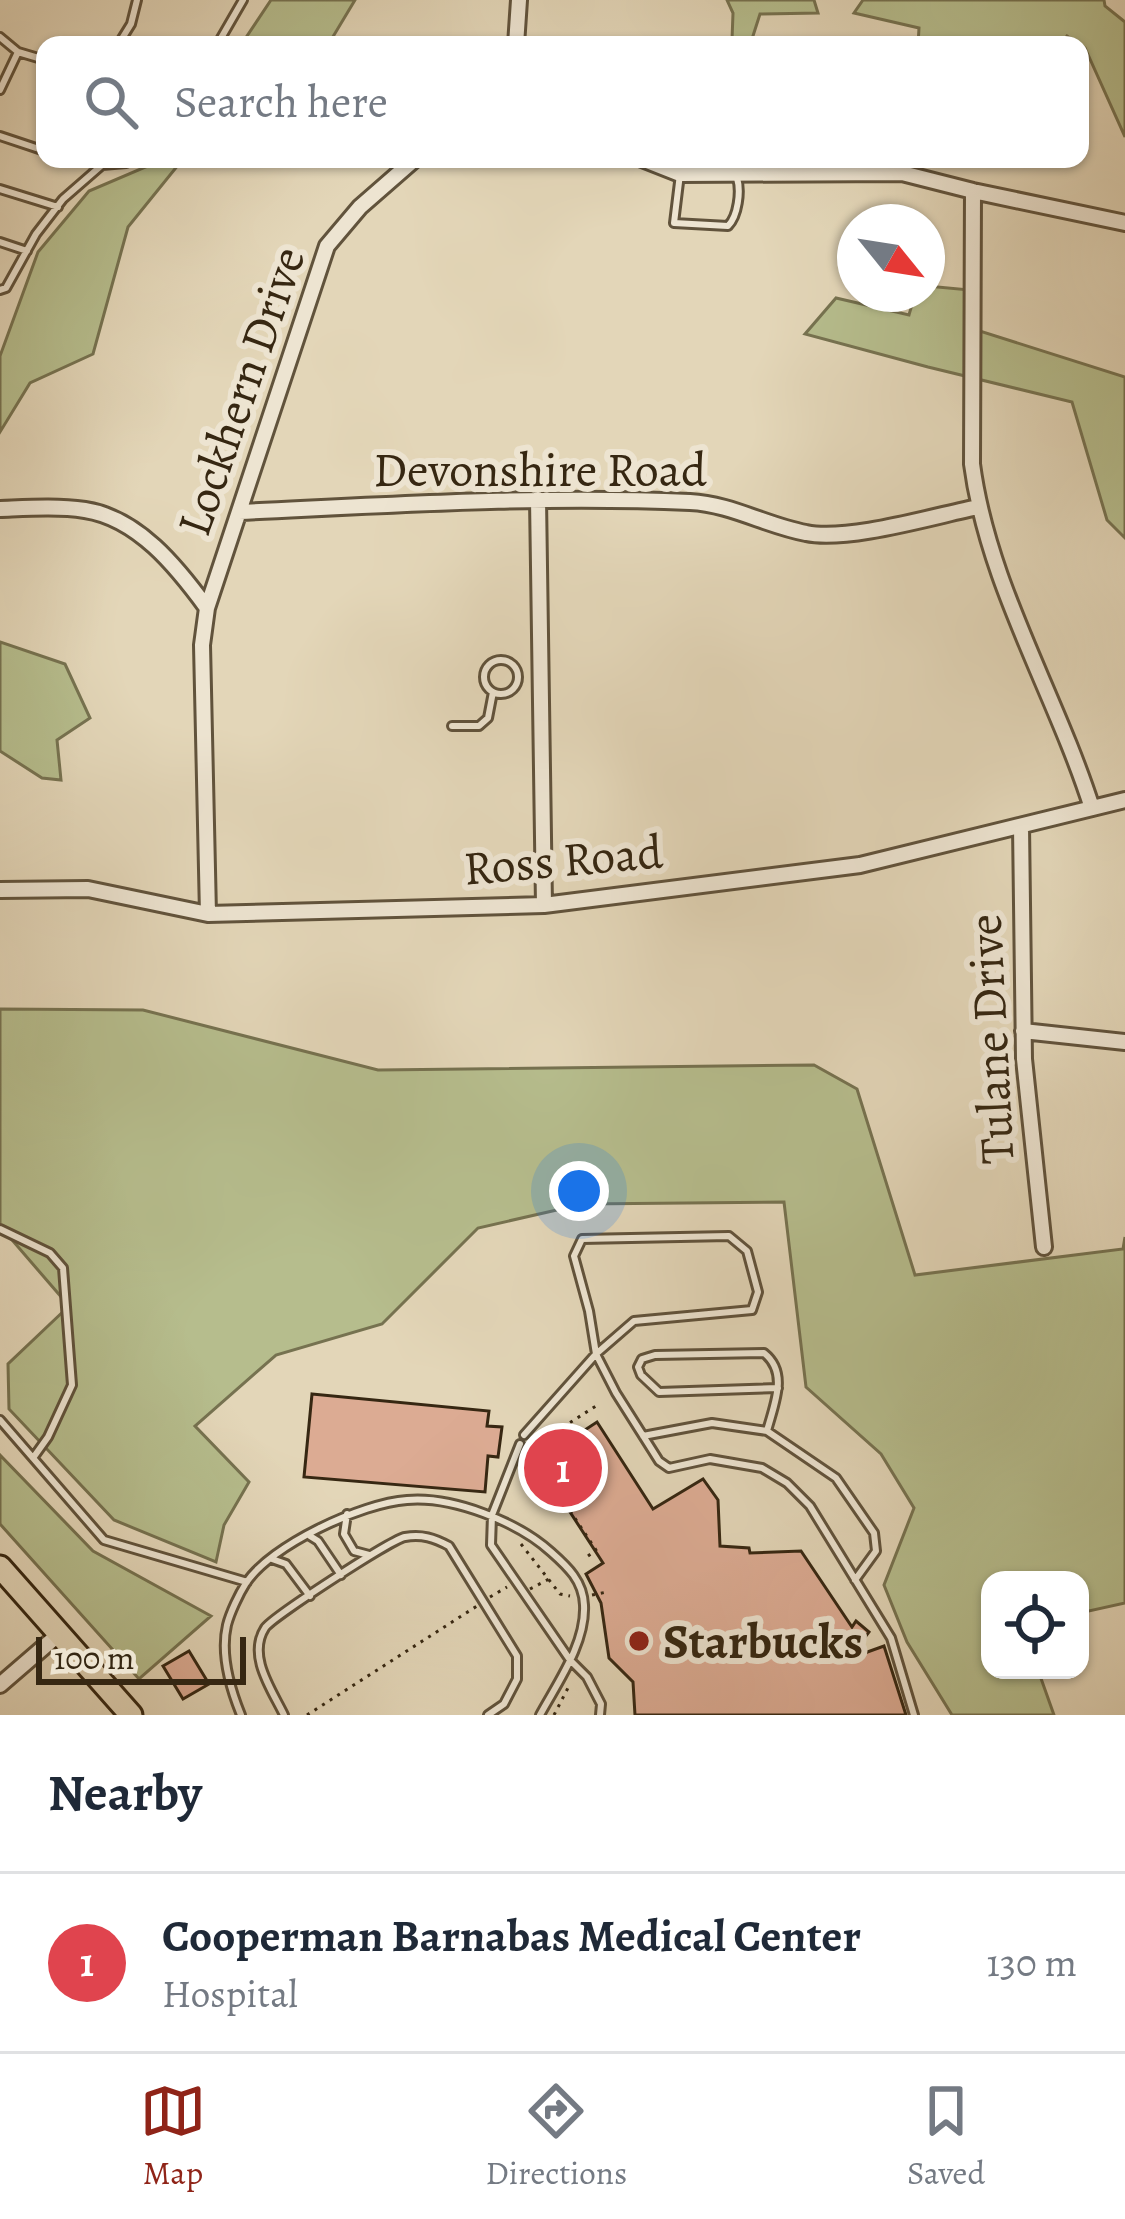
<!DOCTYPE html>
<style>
body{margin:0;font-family:Alegreya,serif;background:#f2f2f3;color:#1f2937}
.controls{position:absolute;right:36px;bottom:36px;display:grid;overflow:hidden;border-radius:24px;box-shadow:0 3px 9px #0004}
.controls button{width:108px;height:108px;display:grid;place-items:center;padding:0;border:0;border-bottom:3px solid #e0e1e3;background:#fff;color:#1f2937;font:60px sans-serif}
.compass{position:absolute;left:837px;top:204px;width:108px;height:108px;border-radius:50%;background:#fff;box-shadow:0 3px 9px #0004;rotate:120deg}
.scale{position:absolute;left:36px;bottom:30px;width:210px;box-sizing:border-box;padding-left:12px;border:6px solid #362712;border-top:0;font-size:33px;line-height:42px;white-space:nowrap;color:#362712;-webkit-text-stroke:9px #ede4d1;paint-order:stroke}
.you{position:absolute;left:579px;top:1191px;width:42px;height:42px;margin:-30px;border:9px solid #fff;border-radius:50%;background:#1a73e8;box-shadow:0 0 0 18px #1a73e833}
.badge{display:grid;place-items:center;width:78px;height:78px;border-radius:50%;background:#8f2418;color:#fff;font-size:39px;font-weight:700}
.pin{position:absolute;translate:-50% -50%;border:6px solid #fff;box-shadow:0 3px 12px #0006}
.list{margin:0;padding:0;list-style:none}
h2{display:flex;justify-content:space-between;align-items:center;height:156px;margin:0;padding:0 48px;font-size:51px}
h2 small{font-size:39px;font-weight:400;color:#747a83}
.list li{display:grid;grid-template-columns:78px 1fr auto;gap:36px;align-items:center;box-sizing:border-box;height:180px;padding:0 48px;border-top:3px solid #e0e1e3}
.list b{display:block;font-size:45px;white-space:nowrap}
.list p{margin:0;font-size:39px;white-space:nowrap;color:#747a83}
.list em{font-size:39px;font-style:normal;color:#747a83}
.icon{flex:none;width:66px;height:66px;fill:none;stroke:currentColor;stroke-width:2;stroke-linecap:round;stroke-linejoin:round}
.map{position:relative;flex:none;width:1125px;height:1715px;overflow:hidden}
.search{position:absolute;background:#fff;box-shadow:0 3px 9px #0004;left:36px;right:36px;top:36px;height:132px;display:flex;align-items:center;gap:30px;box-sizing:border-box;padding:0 42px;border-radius:24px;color:#747a83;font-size:45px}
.sheet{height:336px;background:#fff}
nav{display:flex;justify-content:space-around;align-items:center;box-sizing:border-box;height:168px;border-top:3px solid #e0e1e3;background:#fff;font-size:33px;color:#747a83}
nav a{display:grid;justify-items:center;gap:6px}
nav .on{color:#8f2418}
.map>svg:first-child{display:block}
.green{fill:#b6bd8d;stroke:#767250;stroke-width:3}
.building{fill:#dcab93;stroke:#362712;stroke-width:3}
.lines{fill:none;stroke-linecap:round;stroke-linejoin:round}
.lane-casing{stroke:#61533c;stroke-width:12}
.street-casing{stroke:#61533c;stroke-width:20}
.primary-casing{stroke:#362712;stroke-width:27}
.path{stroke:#362712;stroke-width:3;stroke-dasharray:3 6;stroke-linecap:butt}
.lane{stroke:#ede4d1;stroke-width:6}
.street{stroke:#ede4d1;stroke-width:14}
.primary{stroke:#e3d6b8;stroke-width:21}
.poi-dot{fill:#8f2418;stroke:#ede4d1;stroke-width:4.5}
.labels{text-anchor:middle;stroke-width:12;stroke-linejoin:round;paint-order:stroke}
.street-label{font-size:48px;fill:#362712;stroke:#ede4d1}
.poi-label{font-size:48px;font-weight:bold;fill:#362712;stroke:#ede4d1;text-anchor:start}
</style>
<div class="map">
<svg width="1125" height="1715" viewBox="0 0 1125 1715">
<rect width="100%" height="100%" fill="#e3d6b8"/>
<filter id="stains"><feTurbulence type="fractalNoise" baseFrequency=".00167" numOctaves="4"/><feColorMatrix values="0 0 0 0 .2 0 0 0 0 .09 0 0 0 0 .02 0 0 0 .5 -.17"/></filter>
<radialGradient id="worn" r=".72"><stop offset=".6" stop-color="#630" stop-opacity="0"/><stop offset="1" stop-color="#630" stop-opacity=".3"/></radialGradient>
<path class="green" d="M271,0H355L328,45H241Z
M727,0H814L818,13L760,14L752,39L732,40L733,13Z
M863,0H1104L1105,6L1125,22V137L1085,48L1067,36L1060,45H995L961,39L958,45H918L919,28L854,13Z
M164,159H183L128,227L93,354L30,383L0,432V356L38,252L89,191Z
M927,286L970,290V328L1125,377V538L1107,520L1072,402L928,367L805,334L836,298L909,315L915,294H927Z
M0,642L65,664L90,718L57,740L61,780L42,778L0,751Z
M0,1009L143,1010L378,1070L814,1065L857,1089L915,1275L1123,1249L1125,1237V1603L1080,1613V1580H990V1670H1038L1054,1715H952L907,1642L884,1585L914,1508L881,1454L806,1387L784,1202L583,1204L478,1228L382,1324L276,1355L195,1426L249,1482L224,1525L216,1562L114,1520L9,1409L8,1364L69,1306L0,1226Z
M0,1455L93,1551L211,1616L139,1679L0,1524Z"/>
<path class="building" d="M312,1394L489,1411L487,1426L502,1427L498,1457L488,1456L485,1492L304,1477Z
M597,1422L653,1509L703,1479L718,1500L720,1546L749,1548L750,1553L801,1551L852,1627L856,1621L869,1632L848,1659L884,1646L906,1715H635L633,1682L609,1658L601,1603L586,1574L603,1563L537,1461L542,1458L538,1450L543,1445L559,1436L565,1443Z
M189,1651L209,1684L183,1699L163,1666Z"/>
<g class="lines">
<g class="lane-casing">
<path id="lane" d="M0,37L18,52L45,60
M118,45L131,24L137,0
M217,45L243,0
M0,90L18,52
M0,136L45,151
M74,159L102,165
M680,174L674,223L728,226C738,216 741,191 737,178
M0,189L58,207
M0,242L27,251
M0,290L6,288L36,234L63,199L102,165L126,163L135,159
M484 677a17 17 0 1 1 34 0a17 17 0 1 1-34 0Z
M452,726H479L488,718L493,692
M0,1229L50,1253L63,1268L72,1385L48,1437L33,1458
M0,1420L104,1540L247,1582
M767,1431C774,1404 789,1373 764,1353L655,1355L642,1359L638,1367L641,1375L659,1392L778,1388
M524,1435L596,1354L634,1321L752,1310L758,1292L747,1251L729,1236L582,1239L574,1256L589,1311L596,1354L616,1393L659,1461L669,1468L710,1459L762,1468L787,1483L810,1506L891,1638L914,1715
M643,1436L712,1423L767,1431L836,1478L874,1533L876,1551L855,1580
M520,1444L492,1515L491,1545L570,1660L587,1677L601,1704L600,1715
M347,1514L344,1534L354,1551L369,1555
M310,1536L318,1541L341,1575
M272,1559L286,1564L310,1596
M241,1715C230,1688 220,1655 227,1625C230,1613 239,1594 246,1583C271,1545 362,1503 407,1500C453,1496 518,1522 551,1552C568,1567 583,1581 584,1605C586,1643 558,1682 540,1715
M284,1715C272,1690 247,1656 265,1628C271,1618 392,1539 405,1537C422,1534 434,1538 449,1546L517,1656V1679L504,1704L488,1715"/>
</g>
<g class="street-casing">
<path id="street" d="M516,45L519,0
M642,159L680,174L902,173L973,191L1125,223
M973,191L972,464C988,585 1055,692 1092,808
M538,499L544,905
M0,509C28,508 57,506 85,510C138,518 177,567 207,608L202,645L208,914
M239,512C389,505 540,495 690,502C731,504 767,526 806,533C847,542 934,516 978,507
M207,608L327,246L360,207L415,159
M1021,826L1024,1059L1044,1247
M0,890L88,889L208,914L544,905L860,865L1125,800
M1023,1031L1125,1042
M0,1685L59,1634"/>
</g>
<g class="primary-casing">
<path id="primary" d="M0,1567L131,1715"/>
</g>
<path class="path" d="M521,1544L560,1594L570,1596
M588,1556L596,1550L529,1449L599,1404
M530,1589L549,1579
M592,1595L607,1592
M490,1597L507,1587
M307,1715L477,1606
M554,1715L570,1684"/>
<use href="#lane" class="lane"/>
<use href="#street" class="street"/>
<use href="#primary" class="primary"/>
</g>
<circle class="poi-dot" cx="639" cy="1641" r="12"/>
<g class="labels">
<g class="street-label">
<text transform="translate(240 391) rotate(-71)" y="17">Lockhern Drive</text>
<text x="540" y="486">Devonshire Road</text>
<text transform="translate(563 859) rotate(-5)" y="17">Ross Road</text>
<text transform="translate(990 1039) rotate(-93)" y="17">Tulane Drive</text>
</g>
<g class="poi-label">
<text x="663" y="1658">Starbucks</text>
</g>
</g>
<rect width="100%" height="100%" filter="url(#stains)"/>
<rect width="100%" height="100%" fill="url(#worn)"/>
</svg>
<div class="controls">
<button><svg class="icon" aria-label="locate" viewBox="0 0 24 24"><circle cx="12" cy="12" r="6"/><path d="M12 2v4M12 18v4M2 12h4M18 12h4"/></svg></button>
</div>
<svg class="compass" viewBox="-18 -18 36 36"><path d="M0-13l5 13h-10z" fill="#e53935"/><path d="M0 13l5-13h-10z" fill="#747a83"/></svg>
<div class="scale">100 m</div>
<div class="you"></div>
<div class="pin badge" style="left:563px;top:1468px;background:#e0444e">1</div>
<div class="search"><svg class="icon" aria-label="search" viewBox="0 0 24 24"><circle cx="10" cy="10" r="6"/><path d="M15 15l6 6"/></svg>Search here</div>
</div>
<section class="sheet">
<h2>Nearby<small></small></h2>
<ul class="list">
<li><span class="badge" style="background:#e0444e">1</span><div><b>Cooperman Barnabas Medical Center</b><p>Hospital</p></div><em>130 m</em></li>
</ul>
</section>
<nav>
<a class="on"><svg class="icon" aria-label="map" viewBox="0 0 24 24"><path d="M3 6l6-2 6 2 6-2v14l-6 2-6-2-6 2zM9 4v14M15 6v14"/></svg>Map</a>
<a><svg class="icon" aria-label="directions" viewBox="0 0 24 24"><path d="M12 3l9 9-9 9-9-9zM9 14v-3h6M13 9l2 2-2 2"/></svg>Directions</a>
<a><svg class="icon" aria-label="saved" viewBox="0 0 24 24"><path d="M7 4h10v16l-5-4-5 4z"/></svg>Saved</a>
</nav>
